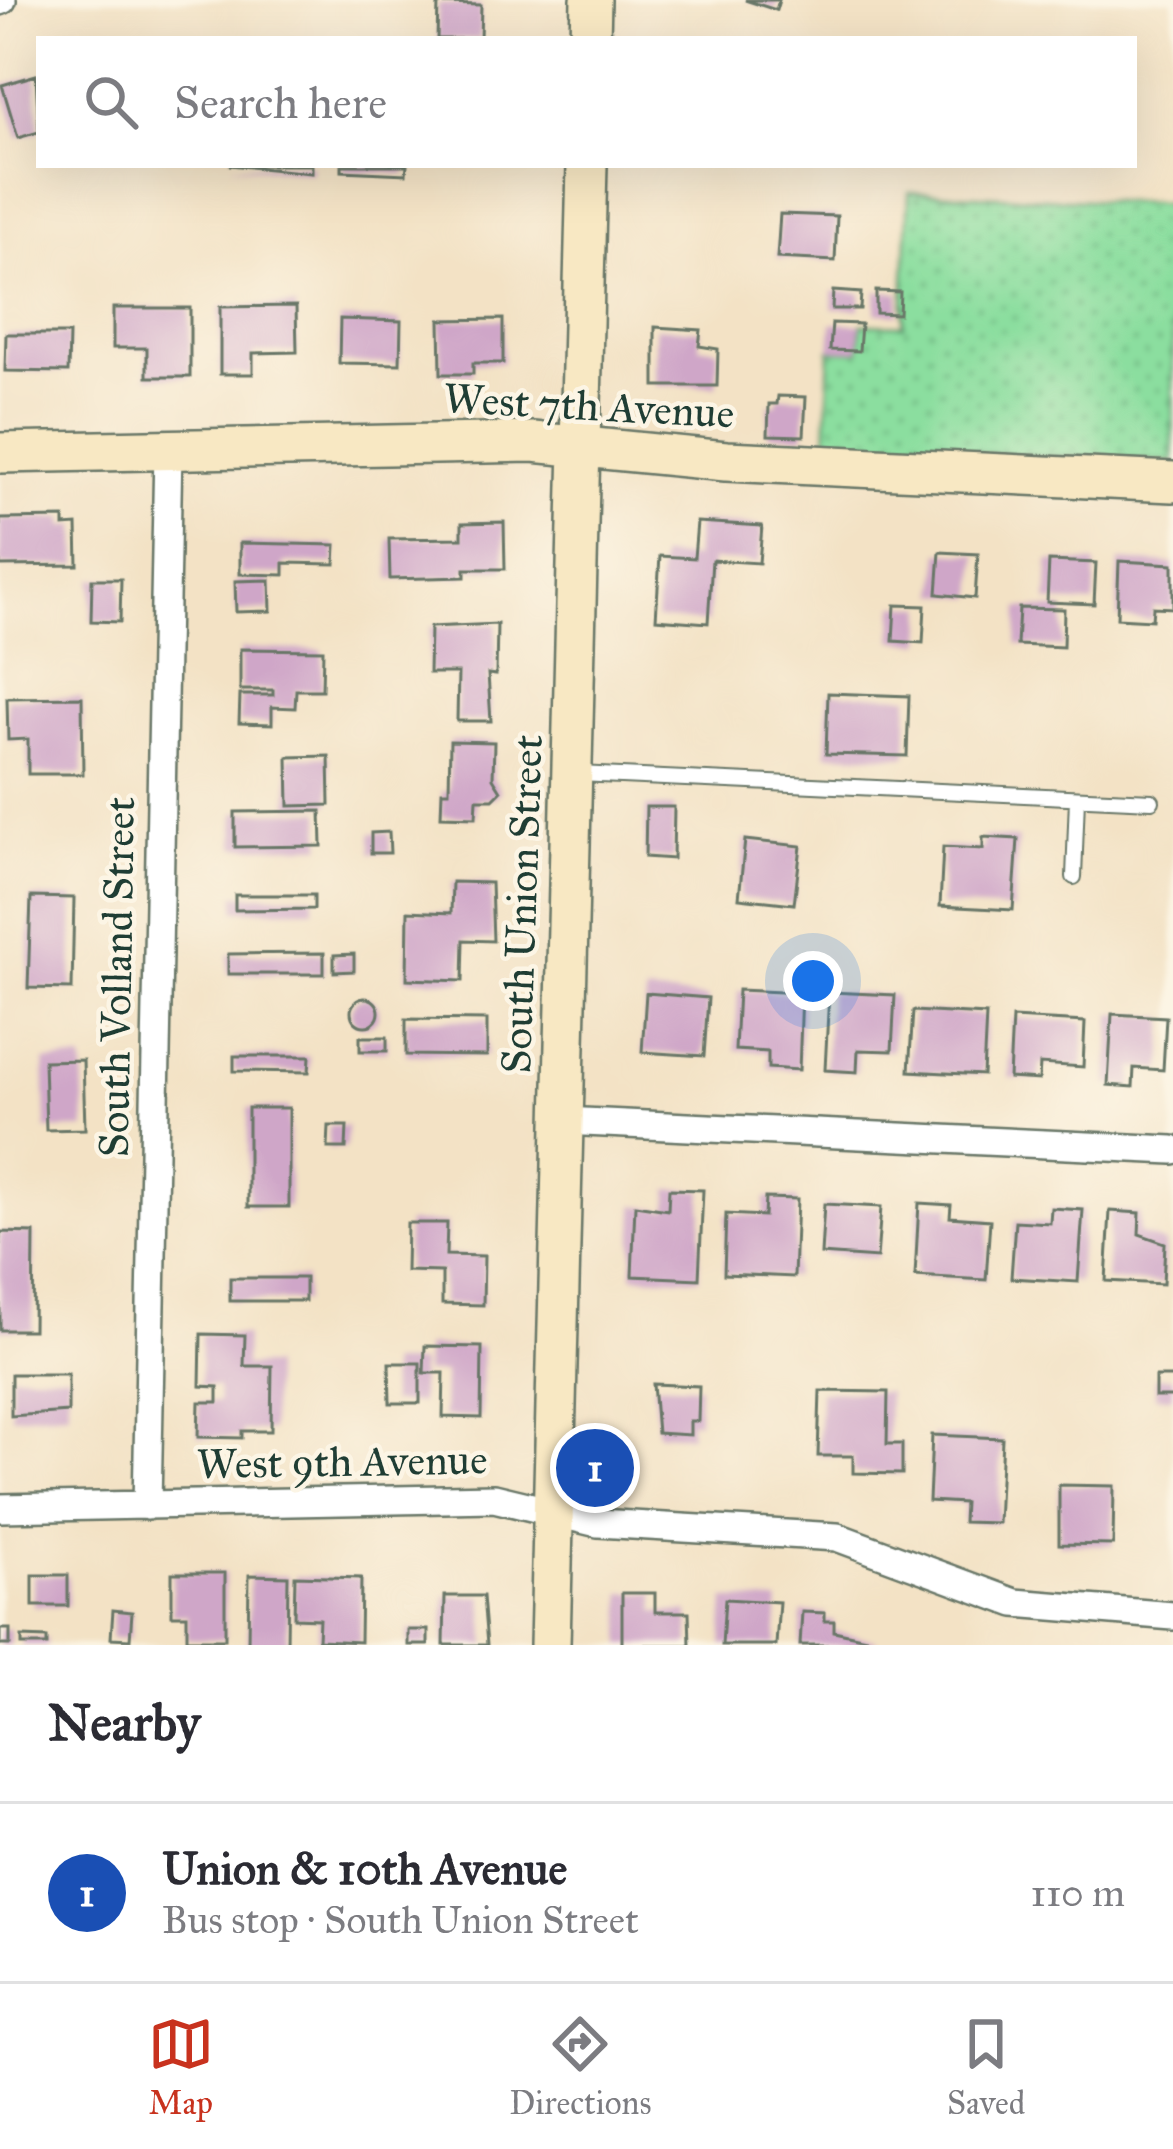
<!DOCTYPE html>
<meta charset="utf-8">
<style>
body{margin:0;font-family:"IM FELL Great Primer",serif;background:#f2f2f3;color:#2b2b33}
.you{position:absolute;left:813px;top:981px;width:42px;height:42px;margin:-30px;border:9px solid #fff;border-radius:50%;background:#1a73e8;box-shadow:0 0 0 18px #1a73e833}
.badge{display:grid;place-items:center;width:78px;height:78px;border-radius:50%;background:#c8321e;color:#fff;font-size:39px;font-weight:700}
.pin{position:absolute;translate:-50% -50%;border:6px solid #fff;box-shadow:0 3px 12px #0006}
.list{margin:0;padding:0;list-style:none}
h2{display:flex;justify-content:space-between;align-items:center;height:156px;margin:0;padding:0 48px;font-size:51px}
h2 small{font-size:39px;font-weight:400;color:#7c7c81}
.list li{display:grid;grid-template-columns:78px 1fr auto;gap:36px;align-items:center;box-sizing:border-box;height:180px;padding:0 48px;border-top:3px solid #e1e1e2}
.list b{display:block;font-size:45px;white-space:nowrap}
.list p{margin:0;font-size:39px;white-space:nowrap;color:#7c7c81}
.list em{font-size:39px;font-style:normal;color:#7c7c81}
.icon{flex:none;width:66px;height:66px;fill:none;stroke:currentColor;stroke-width:2;stroke-linecap:round;stroke-linejoin:round}
.map{position:relative;flex:none;width:1173px;height:1645px;overflow:hidden}
.search{position:absolute;background:#fff;box-shadow:0 12px 48px #0002;left:36px;right:36px;top:36px;height:132px;display:flex;align-items:center;gap:30px;box-sizing:border-box;padding:0 42px;border-radius:0px;color:#7c7c81;font-size:45px}
.sheet{height:336px;background:#fff}
nav{display:flex;justify-content:space-around;align-items:center;box-sizing:border-box;height:168px;border-top:3px solid #e1e1e2;background:#fff;font-size:33px;color:#7c7c81}
nav a{display:grid;justify-items:center;gap:6px}
nav .on{color:#c8321e}
.map>svg:first-child{display:block}
.grass{fill:url(#grass-dots);stroke:#558e6a;stroke-width:3}
.building{fill:#cfa6c8}
.lines{fill:none;stroke-linecap:round;stroke-linejoin:round}
.lane-casing{stroke:#697767;stroke-width:18}
.street-casing{stroke:#697767;stroke-width:32}
.secondary-casing{stroke:#697767;stroke-width:44}
.lane{stroke:#fff;stroke-width:14}
.street{stroke:#fff;stroke-width:27}
.secondary{stroke:#f8e8c3;stroke-width:39}
.labels{text-anchor:middle;stroke-width:9;stroke-linejoin:round;paint-order:stroke}
.street-label{font-size:42px;fill:#1f3d34;stroke:#fcf5e5}
</style>
<div class="map">
<svg width="1173" height="1645" viewBox="0 0 1173 1645">
<defs>
<pattern id="grass-dots" width="8" height="8" patternUnits="userSpaceOnUse" patternTransform="scale(3)"><rect width="8" height="8" fill="#8bde9f"/><path d="M2 2h.1M6 6h.1" fill="none" stroke="#78bf8a" stroke-width="1.8" stroke-linecap="round"/></pattern>
</defs>
<rect width="100%" height="100%" fill="#fcf5e5"/>
<filter id="ink" filterUnits="userSpaceOnUse"><feTurbulence type="fractalNoise" baseFrequency=".00833" numOctaves="2"/><feDisplacementMap in="SourceGraphic" scale="24" xChannelSelector="R" yChannelSelector="G"/><feConvolveMatrix kernelMatrix="1 2 1 2 8 2 1 2 1" color-interpolation-filters="sRGB"/></filter>
<filter id="wash" filterUnits="userSpaceOnUse"><feTurbulence type="fractalNoise" baseFrequency=".004" numOctaves="4" result="noise"/><feDisplacementMap in="SourceGraphic" scale="48" xChannelSelector="R" yChannelSelector="G"/><feGaussianBlur stdDeviation="2.7" result="paint"/><feColorMatrix in="noise" values="0 0 0 0 0 0 0 0 0 0 0 0 0 0 0 0 0 1.4 0 .05"/><feComposite in="paint" operator="in"/></filter>
<g filter="url(#wash)">
<rect width="100%" height="100%" fill="#f3e2c5"/>
<path class="grass" d="M909,192L1173,204V462L826,446L830,350L859,351L861,324L903,325Z"/>
<g id="blocks">
<path class="building" d="M745,0H779L776,10Z
M438,4L481,5L480,39H437Z
M36,75L39,132L18,138L2,85Z
M229,165H312V173Z
M342,165H407L406,174L342,171Z
M780,214L837,216L835,261L777,258Z
M833,291L861,293L860,309H832Z
M876,291L900,292L899,314L876,313Z
M296,306L297,352L253,353V374H220V307Z
M113,308H190V377H147V348H113Z
M340,319L401,321L400,364L339,363Z
M503,319V363H473V374H441L440,320Z
M832,323L861,324L859,351L830,350Z
M655,327L701,330L699,346L718,349L717,386H655Z
M6,334H69L68,372L5,371Z
M778,396L806,397L804,436L768,435L769,404H777Z
M64,518V526L77,525L78,565L0,566V519Z
M504,522L505,569H465V577L390,579L389,539L462,538V523Z
M697,522L762,526L759,563L712,560L708,623L656,619L660,556L694,558Z
M240,543L336,545L335,564L284,563V575L240,574Z
M940,552L978,554L975,598L937,594Z
M1049,561L1096,563L1094,604L1047,602Z
M1119,561L1173,564V608L1153,607L1152,620L1117,618Z
M92,579H121L120,622L91,621Z
M270,580L271,611L236,612L235,581Z
M895,605L925,606L923,643L893,641Z
M1019,608L1064,609L1063,647L1017,645Z
M497,624L496,675L488,674L491,721H457L458,673H429L430,627Z
M240,649L323,650L322,690H296L295,708L272,707V724L239,723L240,695H273V690H240Z
M828,693L909,696L907,756L826,754Z
M82,697L83,774H28V739L8,740L7,698Z
M450,741L494,742L493,778L501,791L493,799H477L476,817L441,816L442,791H449Z
M329,756L330,805L289,806L288,757Z
M646,807H674L673,859L645,857Z
M321,811L322,846L235,847V812Z
M389,832L390,853H371V833Z
M983,837L1018,839L1013,910L940,906L943,847L983,849Z
M745,840L801,846L794,904L739,898Z
M452,882L491,883L493,941L464,940L463,981L407,979L408,911L451,913Z
M235,895H314V909L235,910Z
M31,897L74,898L72,989L28,988Z
M324,953V974H228V954Z
M354,954V971L334,972V955Z
M738,990L802,993L799,1070L768,1068V1052L735,1050Z
M829,992L895,995L892,1051L858,1050L857,1072L825,1070Z
M646,993L708,998L704,1056L642,1052Z
M351 1012a14 14 0 1 1 28 0a14 14 0 1 1-28 0Z
M913,1011L986,1015L983,1075L909,1071Z
M1112,1014L1166,1017L1163,1070L1134,1068L1133,1087L1108,1085Z
M1012,1018L1085,1022L1083,1067L1040,1064L1039,1080L1009,1078Z
M406,1019L487,1020V1056L406,1055Z
M360,1037H387V1051H360Z
M234,1056H310L309,1072L234,1071Z
M83,1060L85,1129L46,1130L44,1061Z
M248,1108H289V1207H248Z
M329,1126H347L346,1148H328Z
M669,1189L703,1190L699,1279L632,1276L635,1205L668,1210Z
M765,1198L797,1199L794,1277L724,1274L726,1214L764,1216Z
M919,1203L951,1205L950,1217L990,1220L986,1280L915,1276Z
M824,1204L881,1207L877,1258L821,1254Z
M1051,1208L1083,1210L1078,1282L1011,1278L1015,1221L1050,1223Z
M1110,1211L1140,1213L1139,1234L1165,1243L1163,1284L1106,1281Z
M407,1223H447L446,1255L484,1256L483,1305L442,1304V1272L406,1271Z
M0,1232L34,1233L33,1330H0Z
M230,1278H305V1301H230Z
M201,1334L245,1335L244,1366H272L271,1431H242V1438L198,1437L199,1402H218V1387L200,1386Z
M425,1346L482,1347L481,1418L443,1417L444,1373H424Z
M389,1363H420V1403H390Z
M11,1374H68V1412L11,1416Z
M1155,1377H1173V1397H1155Z
M653,1384L699,1386L698,1421H690V1435L657,1433Z
M820,1391L888,1392L887,1444H902V1474L853,1473V1456H818Z
M932,1435L1002,1438L998,1523L963,1522L964,1503L929,1501Z
M1059,1485L1114,1486L1113,1545L1059,1544Z
M172,1573H225V1639H187V1615H172Z
M33,1575H68V1606H33Z
M249,1575L288,1576L287,1645H248Z
M295,1576L361,1578L360,1642L318,1640L319,1619L294,1618Z
M622,1593H655V1612H689L690,1645H622Z
M445,1596H483L487,1645H444Z
M725,1599L779,1602L776,1645H722Z
M113,1610L132,1612L130,1639L111,1638Z
M802,1612L825,1613V1621H834V1631L875,1640V1645H800Z
M0,1629H10V1645H0Z
M408,1630H428V1645H408Z
M22,1637L47,1638V1645H22Z"/>
</g>
</g>
<g filter="url(#ink)">
<use href="#blocks" fill-opacity="0" stroke="#697767" stroke-width="3"/>
<g class="lines">
<g class="lane-casing">
<path id="lane" d="M578,774L1152,801
M1074,877L1077,798"/>
</g>
<g class="street-casing">
<path id="street" d="M0,1L2,0
M563,1121L1173,1150
M147,1506L168,450
M0,1508L494,1498L598,1523L837,1537L1015,1603L1173,1616"/>
</g>
<g class="secondary-casing">
<path id="secondary" d="M590,39L591,0
M0,453L533,442L726,461L1173,482
M550,1645L587,165"/>
</g>
<use href="#lane" class="lane"/>
<use href="#street" class="street"/>
<use href="#secondary" class="secondary"/>
</g>
</g>
<g class="labels">
<g class="street-label">
<text transform="translate(589 405) rotate(3)" y="15">West 7th Avenue</text>
<text transform="translate(521 904) rotate(-88)" y="15">South Union Street</text>
<text transform="translate(116 977) rotate(-89)" y="15">South Volland Street</text>
<text transform="translate(342 1461) rotate(-1)" y="15">West 9th Avenue</text>
</g>
</g>
</svg>
<div class="you"></div>
<div class="pin badge" style="left:595px;top:1468px;background:#1a4fb4">1</div>
<div class="search"><svg class="icon" aria-label="search" viewBox="0 0 24 24"><circle cx="10" cy="10" r="6"/><path d="M15 15l6 6"/></svg>Search here</div>
</div>
<section class="sheet">
<h2>Nearby<small></small></h2>
<ul class="list">
<li><span class="badge" style="background:#1a4fb4">1</span><div><b>Union &amp; 10th Avenue</b><p>Bus stop · South Union Street</p></div><em>110 m</em></li>
</ul>
</section>
<nav>
<a class="on"><svg class="icon" aria-label="map" viewBox="0 0 24 24"><path d="M3 6l6-2 6 2 6-2v14l-6 2-6-2-6 2zM9 4v14M15 6v14"/></svg>Map</a>
<a><svg class="icon" aria-label="directions" viewBox="0 0 24 24"><path d="M12 3l9 9-9 9-9-9zM9 14v-3h6M13 9l2 2-2 2"/></svg>Directions</a>
<a><svg class="icon" aria-label="saved" viewBox="0 0 24 24"><path d="M7 4h10v16l-5-4-5 4z"/></svg>Saved</a>
</nav>
